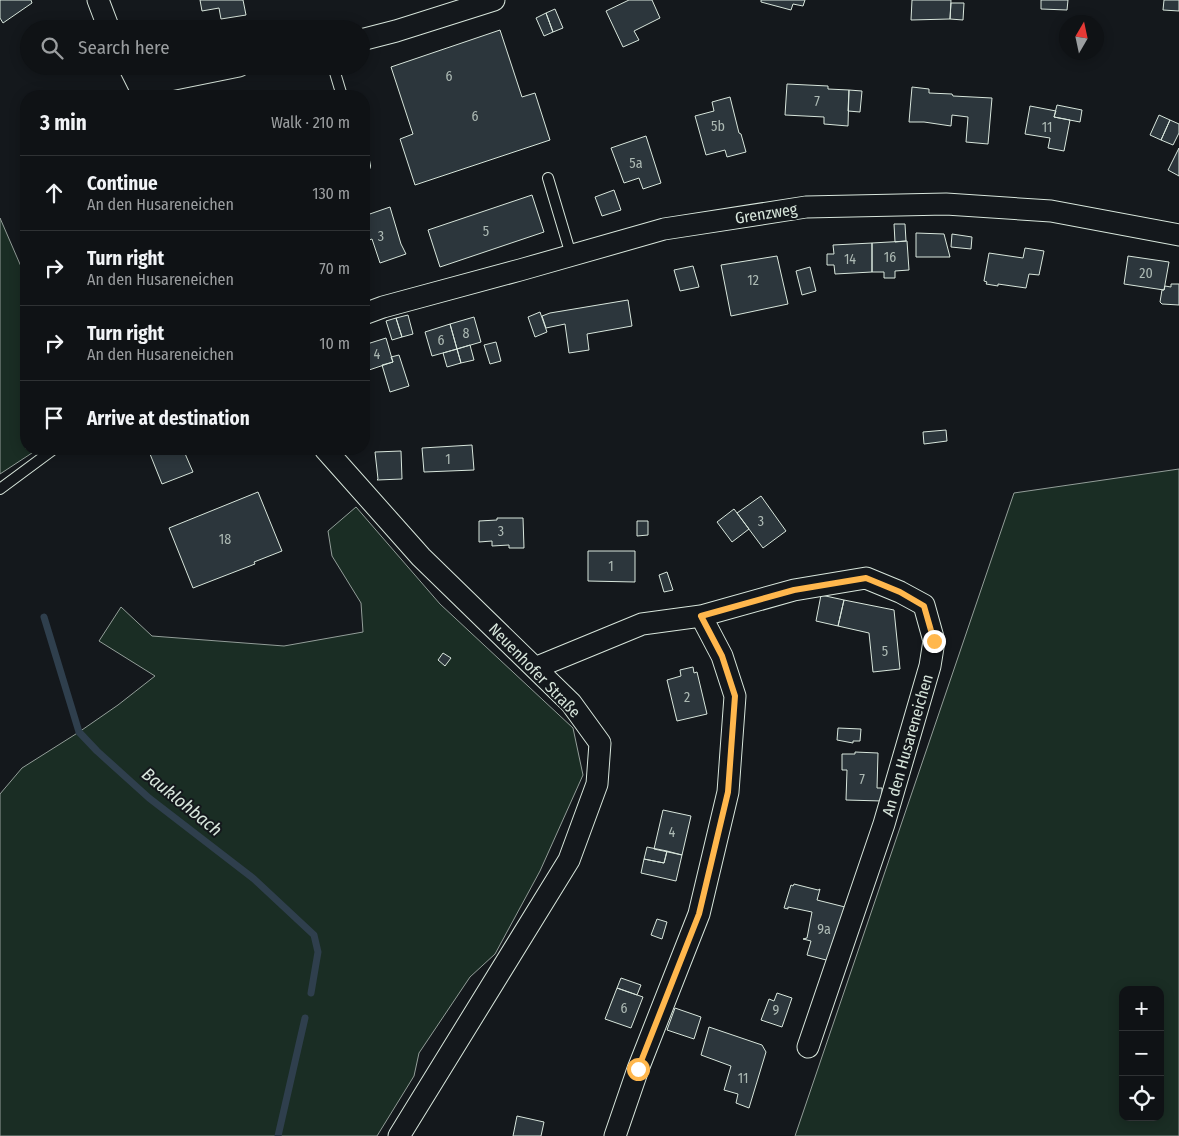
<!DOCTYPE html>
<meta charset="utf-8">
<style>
body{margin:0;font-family:"Fira Sans Condensed",sans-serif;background:#181b1e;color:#f1f3f6}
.controls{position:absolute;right:15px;bottom:15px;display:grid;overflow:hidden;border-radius:10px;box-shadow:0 2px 12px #0003}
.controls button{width:45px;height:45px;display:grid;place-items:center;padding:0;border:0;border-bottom:1px solid #2f3234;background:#0f1215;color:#f1f3f6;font:25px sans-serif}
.compass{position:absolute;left:1059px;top:15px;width:45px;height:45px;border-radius:50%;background:#0f1215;box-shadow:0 2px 12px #0003;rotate:9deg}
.stop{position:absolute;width:15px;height:15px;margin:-11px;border:4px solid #ffb74d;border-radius:50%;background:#fff}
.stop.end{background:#ffb74d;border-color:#fff;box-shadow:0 1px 5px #0008}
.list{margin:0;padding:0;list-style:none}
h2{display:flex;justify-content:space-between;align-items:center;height:65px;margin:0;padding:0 20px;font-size:21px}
h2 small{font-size:16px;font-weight:400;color:#9b9ea0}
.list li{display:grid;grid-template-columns:32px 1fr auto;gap:15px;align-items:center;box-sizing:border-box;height:75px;padding:0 20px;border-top:1px solid #2f3234}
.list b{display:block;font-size:19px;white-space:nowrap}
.list p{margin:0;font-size:16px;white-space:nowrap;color:#9b9ea0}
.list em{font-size:16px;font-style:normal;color:#9b9ea0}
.icon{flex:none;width:28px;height:28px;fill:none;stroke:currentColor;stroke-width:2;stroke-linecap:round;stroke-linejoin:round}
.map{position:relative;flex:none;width:1179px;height:1136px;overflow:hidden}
.search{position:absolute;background:#0f1215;box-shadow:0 2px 12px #0003;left:20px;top:20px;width:350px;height:55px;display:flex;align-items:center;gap:12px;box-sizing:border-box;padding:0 18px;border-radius:28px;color:#9b9ea0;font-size:19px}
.panel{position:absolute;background:#0f1215;box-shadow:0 2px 12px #0003;left:20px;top:90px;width:350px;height:365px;border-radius:20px}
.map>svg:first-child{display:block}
.green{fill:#1a2d24;stroke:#939e99;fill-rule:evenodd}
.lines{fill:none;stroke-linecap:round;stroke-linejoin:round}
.stream{stroke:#2f3f4d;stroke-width:7}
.building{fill:#2c363c;stroke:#d8e6dc}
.lane-casing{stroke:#d8e6dc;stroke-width:12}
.street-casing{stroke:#d8e6dc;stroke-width:23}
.lane{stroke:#14181c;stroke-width:10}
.street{stroke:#14181c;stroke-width:21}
.route{stroke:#ffb74d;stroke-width:6}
.labels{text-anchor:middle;stroke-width:4;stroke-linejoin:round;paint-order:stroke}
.number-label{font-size:14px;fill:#adbab4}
.street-label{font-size:16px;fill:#d8e6dc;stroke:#14181c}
.water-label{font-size:18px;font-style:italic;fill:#d8e6dc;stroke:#14181c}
</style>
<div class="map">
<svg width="1179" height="1136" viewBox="0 0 1179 1136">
<rect width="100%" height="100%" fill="#14181c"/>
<path class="green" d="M0,218L26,278V449H38L0,474Z
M1179,469V1136H795L1014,493ZM1123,990H1160V1117H1123Z
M356,507L440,604L573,728L583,775L540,871L495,954L470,977L419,1053L414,1076L377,1136H0V794L22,768L79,732L118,705L155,676L99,641L121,607L152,636L284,646L363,632L361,603L332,556L328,531Z"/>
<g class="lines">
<path class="stream" d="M44,617L79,732L97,751L149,798L254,879L314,935L318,952L311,993
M278,1136L305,1018"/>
</g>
<path class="building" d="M0,0H31L32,3L3,23L0,18Z
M200,0H243L246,15L221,19L219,8L202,11Z
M629,0H652L660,18L634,31L639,40L623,47L606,11Z
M761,0H805L803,6L793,4L791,10L761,2Z
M912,0H951L950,19L911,20Z
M1041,0H1068L1067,10L1041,9Z
M1164,0H1179V11L1163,10Z
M951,3H964L963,20L950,19Z
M555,9L563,28L553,32L546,13Z
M546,13L553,32L544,36L536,18Z
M210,22L211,29H193L192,23Z
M500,30L522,97L535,93L550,140L415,185L400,139L413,134L391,67Z
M787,84L828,86V89L849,90L848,126L824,124V117L785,115Z
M912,87L929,89V93L952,94L953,96L992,98L988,144L966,142L968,117L952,115L951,126L924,122H909Z
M849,90L862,91L860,112L848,111Z
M730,97L739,133L741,134L746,152L727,157L725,150L706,155L695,116L714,111L712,102Z
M1057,105L1082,110L1080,122L1054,117Z
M1030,106L1056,111L1054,117L1070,120L1064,151L1048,148L1050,138L1025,134Z
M1159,115L1170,120L1161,140L1150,135Z
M1170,120L1179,124V133L1173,145L1161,140Z
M646,136L661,183L643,189L639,178L624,183L611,148Z
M1179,148V176L1168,170Z
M614,190L621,210L602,216L595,197Z
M532,195L544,232L440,267L428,230Z
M390,207L401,244L406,254L380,263L372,239L364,242V216Z
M894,224H905L906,241L895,242Z
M916,233L944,234L950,257H916Z
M952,234L972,237L971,249L951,247Z
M907,241L909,270L895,271V278H884V272H872V243Z
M872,243V272L835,274L834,265H827V254H834L833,245Z
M1025,248L1044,251L1039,275L1029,274L1026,288L998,284V286L986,284L987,282L984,281L989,253L1023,258Z
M777,256L788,304L731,316L721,265Z
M1128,256L1169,262L1164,290L1124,284Z
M693,266L699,287L680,291L674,270Z
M810,267L816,291L802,295L796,271Z
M1171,284H1179V305L1162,304L1160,302L1162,290H1164L1165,286L1171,287Z
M628,300L632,326L587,334L589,350L569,353L565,324L546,328L542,316L550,313Z
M540,312L547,332L535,337L528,317Z
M408,315L413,334L402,337L396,318Z
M474,317L481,342L457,349L450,324Z
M396,318L402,337L392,340L386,321Z
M450,324L457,349L432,356L425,332Z
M386,338L393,362L369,370L364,345Z
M496,342L501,361L490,364L484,345Z
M470,345L474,360L461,363L457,349Z
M457,349L461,363L447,367L443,353Z
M399,355L409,386L390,392L382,365L393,362L391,357Z
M946,430L947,441L924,444L923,432Z
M472,445L474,470L424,472L422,448Z
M148,449H183L193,472L162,484Z
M401,451L402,479L377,480L378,479L375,452Z
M258,492L282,551L254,562L255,564L193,588L169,528Z
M761,496L786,531L763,548L737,513Z
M734,509L749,529L732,542L717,522Z
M497,518H523L524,548H509V545L492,546V541L479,542V521L497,520Z
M637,521H648V535L637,536Z
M588,551H635V582L588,581Z
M667,572L673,590L664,592L659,575Z
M821,595L844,600L838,626L816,621Z
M844,600L894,610L900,669L873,672L869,633L838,626Z
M443,653L451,658L445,666L438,660Z
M693,667L694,673L697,672L707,714L677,721L667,680L681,676L680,670Z
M838,728L861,729L860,741H853V743L837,740Z
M855,752L878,753L877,788H882V801L846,800L847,770H842V754H855Z
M663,810L691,816L682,855L654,849Z
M647,847L667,851L664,863L644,859Z
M667,851L682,855L676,881L641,873L644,859L664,863Z
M794,884L818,890L820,889L817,900L845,907L844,908L830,961L807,955L811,941L803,939L807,938L812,912L788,907V909L784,908L791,885L793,886Z
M657,919L667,922L662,939L651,935Z
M621,978L641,985L637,995L617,988Z
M617,988L643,997L631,1028L605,1019Z
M777,993L792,998L782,1027L761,1020L769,999L774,1001Z
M675,1008L701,1017L694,1039L667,1030Z
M709,1027L762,1045L766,1052L749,1108L736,1103L738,1094L724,1090L731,1066L701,1055Z
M517,1116L544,1122L541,1136H513Z"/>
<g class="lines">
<g class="lane-casing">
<path id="lane" d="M333,66L342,96
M364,161L365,166
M548,178L571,255
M0,489L54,449"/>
</g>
<g class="street-casing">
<path id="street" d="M98,0L109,29
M361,40L396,31L494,0
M129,66L144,96
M140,86L239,66
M364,314L383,307L520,270L664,229L806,207L946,204L1051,211L1179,235
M325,449L421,557L571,703L600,743L597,784L569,860L399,1136
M535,668L642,624L701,616L794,590L866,578L900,592L924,605L934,641L930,666L884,824L808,1047
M615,1136L638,1069L699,914L728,792L735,696L722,656L701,616"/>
</g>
<use href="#lane" class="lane"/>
<use href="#street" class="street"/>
</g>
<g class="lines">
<path class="route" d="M638,1069L699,914L728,792L735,696L722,656L701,616L794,590L866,578L900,592L924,606L934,641"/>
</g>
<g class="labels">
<g class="number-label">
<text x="449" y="81">6</text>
<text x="817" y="106">7</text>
<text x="475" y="121">6</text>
<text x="718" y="131">5b</text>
<text x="1047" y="132">11</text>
<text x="636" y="168">5a</text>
<text x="486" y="236">5</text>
<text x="381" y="241">3</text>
<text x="890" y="262">16</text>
<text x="850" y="264">14</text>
<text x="1146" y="278">20</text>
<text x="753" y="285">12</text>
<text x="466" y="338">8</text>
<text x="441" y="345">6</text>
<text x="377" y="359">4</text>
<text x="448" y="464">1</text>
<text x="761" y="526">3</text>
<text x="501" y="536">3</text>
<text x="225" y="544">18</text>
<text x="611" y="571">1</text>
<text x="885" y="656">5</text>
<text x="687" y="702">2</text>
<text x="862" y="784">7</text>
<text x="672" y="837">4</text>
<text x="824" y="934">9a</text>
<text x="624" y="1013">6</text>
<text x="776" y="1015">9</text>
<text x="743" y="1083">11</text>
</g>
<g class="street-label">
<text transform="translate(766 213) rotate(-9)" y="6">Grenzweg</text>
<text transform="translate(535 670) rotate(46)" y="6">Neuenhofer Straße</text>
<text transform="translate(907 745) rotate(-74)" y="6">An den Husareneichen</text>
</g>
<g class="water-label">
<text transform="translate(182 802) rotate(39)" y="6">Bauklohbach</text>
</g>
</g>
</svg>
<div class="controls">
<button>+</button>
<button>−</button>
<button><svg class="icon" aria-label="locate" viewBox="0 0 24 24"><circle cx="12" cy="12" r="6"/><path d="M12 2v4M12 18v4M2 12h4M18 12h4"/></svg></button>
</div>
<svg class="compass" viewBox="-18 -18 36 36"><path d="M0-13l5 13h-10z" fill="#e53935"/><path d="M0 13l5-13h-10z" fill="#9b9ea0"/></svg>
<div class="stop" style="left:638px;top:1069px"></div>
<div class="stop end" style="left:934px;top:641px"></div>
<div class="search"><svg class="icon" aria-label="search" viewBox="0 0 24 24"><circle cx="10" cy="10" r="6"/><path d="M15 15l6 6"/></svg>Search here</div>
<section class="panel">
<h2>3 min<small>Walk · 210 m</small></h2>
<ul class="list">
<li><svg class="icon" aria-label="ahead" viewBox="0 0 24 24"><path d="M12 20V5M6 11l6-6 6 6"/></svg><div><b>Continue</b><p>An den Husareneichen</p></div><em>130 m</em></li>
<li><svg class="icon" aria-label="right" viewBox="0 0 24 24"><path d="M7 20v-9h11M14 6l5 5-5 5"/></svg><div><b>Turn right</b><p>An den Husareneichen</p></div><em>70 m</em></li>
<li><svg class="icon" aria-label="right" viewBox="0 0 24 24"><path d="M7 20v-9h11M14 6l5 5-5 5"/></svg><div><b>Turn right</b><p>An den Husareneichen</p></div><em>10 m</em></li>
<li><svg class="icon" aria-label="arrive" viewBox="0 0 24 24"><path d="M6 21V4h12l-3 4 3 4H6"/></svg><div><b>Arrive at destination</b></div></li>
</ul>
</section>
</div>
